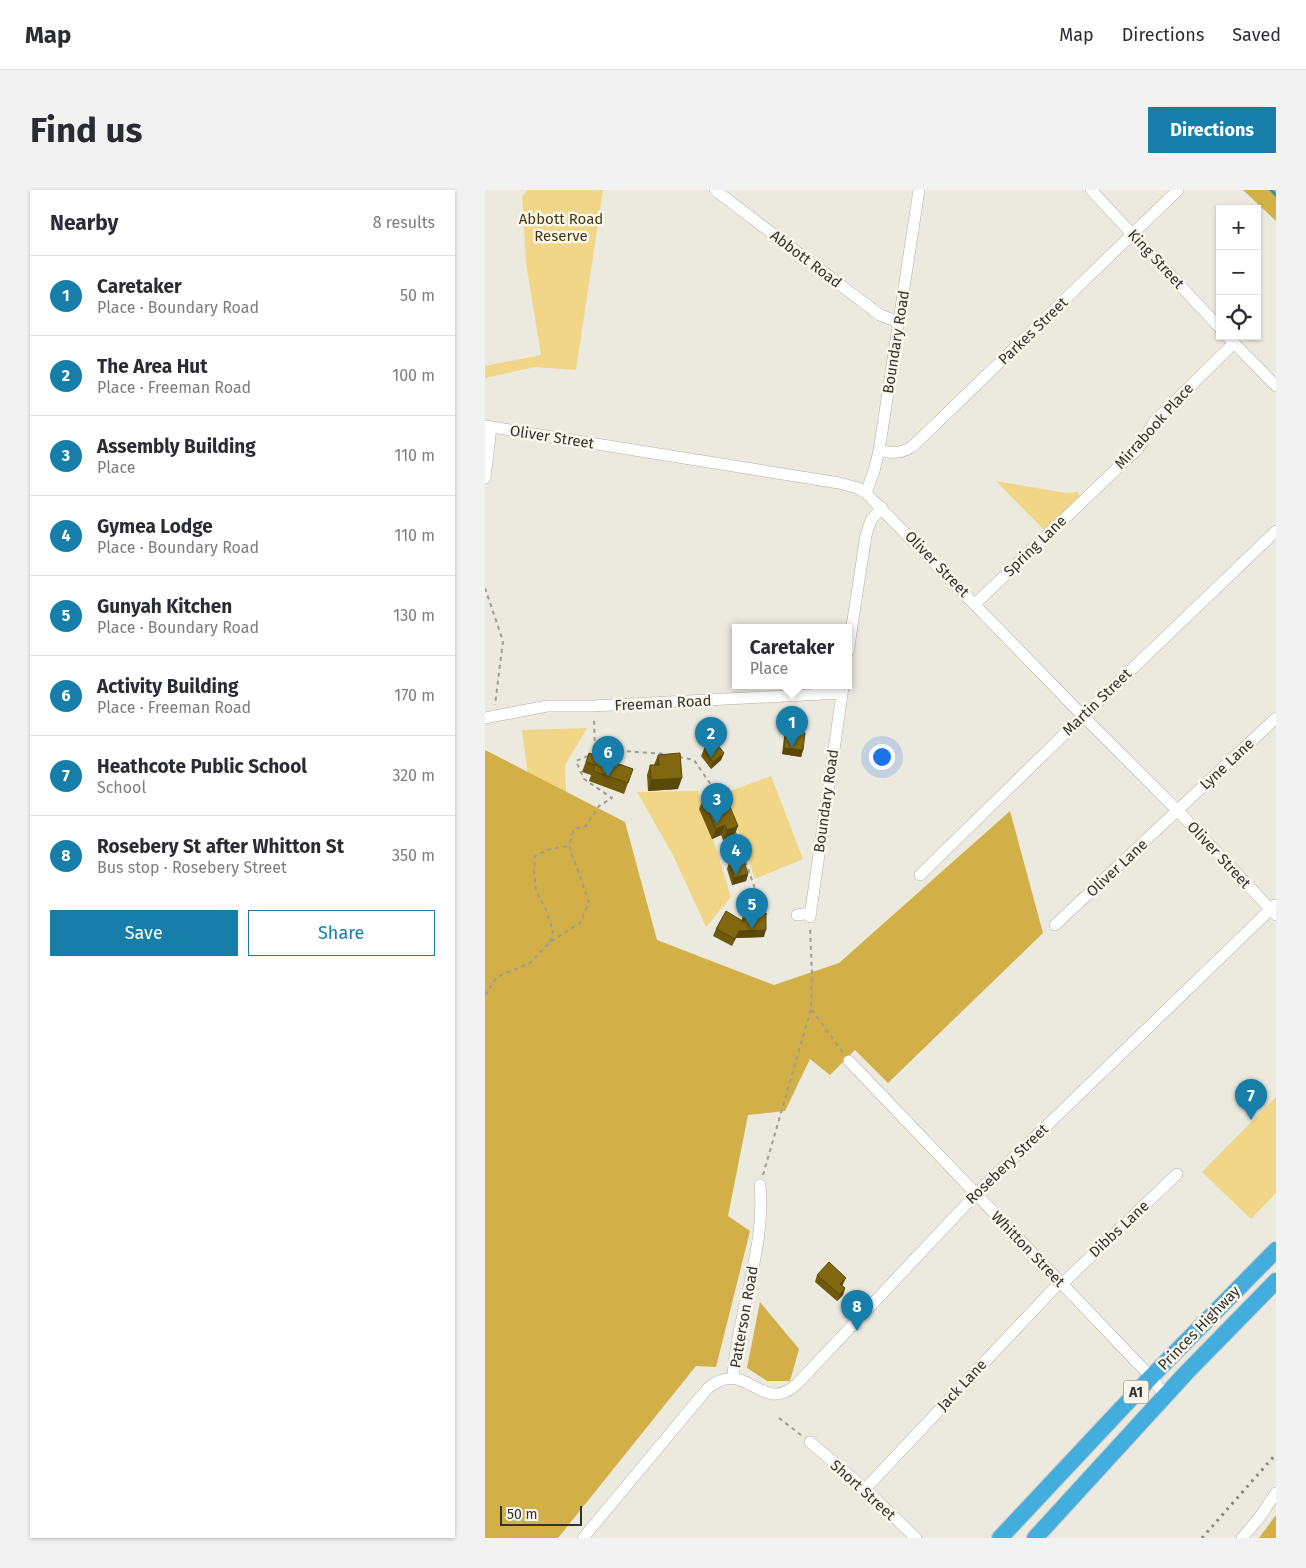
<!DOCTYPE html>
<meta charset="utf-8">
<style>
body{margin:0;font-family:"Fira Sans",sans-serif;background:#f2f2f3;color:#2b2b33}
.controls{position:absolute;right:15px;top:15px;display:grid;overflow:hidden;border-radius:0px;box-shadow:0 1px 4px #0004}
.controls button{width:45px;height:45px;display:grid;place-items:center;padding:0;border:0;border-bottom:1px solid #e1e1e2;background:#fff;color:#2b2b33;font:25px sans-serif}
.scale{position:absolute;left:15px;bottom:12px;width:82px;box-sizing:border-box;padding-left:5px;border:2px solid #33322e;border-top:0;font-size:14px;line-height:18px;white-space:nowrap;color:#33322e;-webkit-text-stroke:4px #f9f6ec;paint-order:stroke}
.you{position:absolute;left:396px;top:566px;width:18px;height:18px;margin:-12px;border:4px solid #fff;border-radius:50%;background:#1a73e8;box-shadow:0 0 0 8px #1a73e833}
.badge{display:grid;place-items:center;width:32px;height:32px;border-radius:50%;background:#167ea8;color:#fff;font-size:16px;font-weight:700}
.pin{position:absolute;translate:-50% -41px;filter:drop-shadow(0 1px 2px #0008)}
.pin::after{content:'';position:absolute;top:26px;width:18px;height:15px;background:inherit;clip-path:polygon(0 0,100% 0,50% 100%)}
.popup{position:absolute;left:247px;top:434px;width:120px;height:65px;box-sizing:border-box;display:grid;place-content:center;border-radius:0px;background:#fff;filter:drop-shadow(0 1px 4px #0005);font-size:16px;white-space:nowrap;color:#7c7c81}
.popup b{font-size:19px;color:#2b2b33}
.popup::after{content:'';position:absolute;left:50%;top:100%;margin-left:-10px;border:10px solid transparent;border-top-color:#fff}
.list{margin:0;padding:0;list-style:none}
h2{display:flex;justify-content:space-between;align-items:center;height:65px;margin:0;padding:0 20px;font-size:21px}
h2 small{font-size:16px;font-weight:400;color:#7c7c81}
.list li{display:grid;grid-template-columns:32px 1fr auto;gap:15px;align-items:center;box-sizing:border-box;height:80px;padding:0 20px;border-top:1px solid #e1e1e2}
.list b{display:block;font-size:19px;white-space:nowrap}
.list p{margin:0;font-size:16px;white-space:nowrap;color:#7c7c81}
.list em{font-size:16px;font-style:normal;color:#7c7c81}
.actions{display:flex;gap:10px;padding:15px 20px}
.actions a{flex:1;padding:11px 0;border:1px solid #167ea8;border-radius:0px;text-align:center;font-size:18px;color:#167ea8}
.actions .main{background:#167ea8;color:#fff}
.icon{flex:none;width:28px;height:28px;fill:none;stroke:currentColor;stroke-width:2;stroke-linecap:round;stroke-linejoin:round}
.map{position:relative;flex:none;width:791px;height:1348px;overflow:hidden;border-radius:0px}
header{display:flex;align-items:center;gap:30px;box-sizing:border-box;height:70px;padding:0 25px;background:#fff;border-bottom:1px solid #e1e1e2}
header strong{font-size:24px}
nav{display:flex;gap:28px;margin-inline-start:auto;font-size:18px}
.intro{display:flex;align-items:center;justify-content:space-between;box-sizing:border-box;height:120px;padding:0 30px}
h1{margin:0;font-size:35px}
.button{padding:12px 22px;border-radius:0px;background:#167ea8;color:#fff;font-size:18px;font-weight:700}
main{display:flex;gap:30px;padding:0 30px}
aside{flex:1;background:#fff;border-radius:0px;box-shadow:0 1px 4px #0004}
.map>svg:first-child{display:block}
.green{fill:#f1d688}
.forest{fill:#d2b047}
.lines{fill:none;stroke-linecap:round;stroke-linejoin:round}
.stream{stroke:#3b8eb2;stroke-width:3}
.minor-casing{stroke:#b2afa6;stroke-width:12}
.highway-casing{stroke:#cacac9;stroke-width:18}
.path{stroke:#9e9c94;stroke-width:2;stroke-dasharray:4 4;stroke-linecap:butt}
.minor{stroke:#fff;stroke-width:11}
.highway{stroke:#43addd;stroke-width:16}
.rail{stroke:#86847d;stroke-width:3;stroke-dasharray:2.5 5;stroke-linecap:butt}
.wall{fill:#6f590d}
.shaded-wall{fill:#5a480a}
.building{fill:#81670f;stroke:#5a480a}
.labels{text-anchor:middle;stroke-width:5;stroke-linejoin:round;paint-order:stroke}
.shield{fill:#f9f6ec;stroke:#6e6d67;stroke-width:1}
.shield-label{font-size:14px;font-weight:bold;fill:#33322e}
.park-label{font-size:15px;fill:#47390c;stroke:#f9f6ec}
.street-label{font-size:15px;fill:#33322e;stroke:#f9f6ec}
</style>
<header>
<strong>Map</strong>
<nav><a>Map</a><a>Directions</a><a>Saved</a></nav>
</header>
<div class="intro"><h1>Find us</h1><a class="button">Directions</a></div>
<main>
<aside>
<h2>Nearby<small>8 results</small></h2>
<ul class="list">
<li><span class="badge">1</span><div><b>Caretaker</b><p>Place · Boundary Road</p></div><em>50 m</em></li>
<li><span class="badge">2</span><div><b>The Area Hut</b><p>Place · Freeman Road</p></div><em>100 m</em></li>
<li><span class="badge">3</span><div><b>Assembly Building</b><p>Place</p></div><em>110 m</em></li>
<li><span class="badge">4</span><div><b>Gymea Lodge</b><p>Place · Boundary Road</p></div><em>110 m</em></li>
<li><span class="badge">5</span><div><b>Gunyah Kitchen</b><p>Place · Boundary Road</p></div><em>130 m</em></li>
<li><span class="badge">6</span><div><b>Activity Building</b><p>Place · Freeman Road</p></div><em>170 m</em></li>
<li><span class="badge">7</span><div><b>Heathcote Public School</b><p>School</p></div><em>320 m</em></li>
<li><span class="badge">8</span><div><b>Rosebery St after Whitton St</b><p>Bus stop · Rosebery Street</p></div><em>350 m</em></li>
</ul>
<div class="actions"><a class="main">Save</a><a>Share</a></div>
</aside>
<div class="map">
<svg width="791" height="1348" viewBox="0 0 791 1348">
<rect width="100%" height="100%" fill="#ece9df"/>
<path class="green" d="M42,0H118L91,180L50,177L0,188V176L56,165L41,73L37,7Z
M511,291L581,303L593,302L595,307L559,340Z
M102,538L80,575L82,626L45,600L37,540Z
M286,586L318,669L270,689L240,603Z
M213,601L246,707L221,737L188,665L152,602Z
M791,907V1003L766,1029L717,982Z"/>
<path class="forest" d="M758,0H791V31Z
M0,560L140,632L172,750L289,795L354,773L525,621L558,743L403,893L370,860L345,885L325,869L300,921L263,925L243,1026L265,1041L231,1177L211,1176L73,1348H0Z
M275,1112L314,1159L305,1191H282L262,1178Z
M791,1325V1348H774Z"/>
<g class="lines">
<path class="stream" d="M786,0L791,5"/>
<g class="minor-casing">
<path id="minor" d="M230,0L395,125L414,132
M606,0L735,138
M742,146L791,196
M0,236L354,293L373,298L381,303L598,526L693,621L791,725
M394,261C408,263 416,264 428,256L693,0
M0,288L6,237
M381,303L389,281L394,261L434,0
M490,414L642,269L652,260L670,231L749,153
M363,462L381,345L386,330L397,318
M0,528L62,516H108L357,503
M435,685L598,526L791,341
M312,725L326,723
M325,727L358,497
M570,735L791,528
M364,871L666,1187L680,1205
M577,1094L692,984
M248,1187C252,1123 281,1060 275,995
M325,1252L380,1299L431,1348
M380,1299L575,1092
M98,1348L223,1198C263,1166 275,1227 312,1194L491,1004L790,715
M757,1348L774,1328L791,1303"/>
</g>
<g class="highway-casing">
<path id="highway" d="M515,1348L666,1187L791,1060
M550,1348L701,1183L791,1091"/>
</g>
<path class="path" d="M0,398L18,451L10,515
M110,559L180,564
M194,567L209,570L233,605
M250,641L277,719L270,709L273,724
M277,719H281V725
M65,752L68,741L61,720L51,701L49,681L50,666L65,659L84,656
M0,805L12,787L45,773L65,752L95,733L104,712L84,656L89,639L101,636L114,616L127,608L99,589L91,571L110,563L109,527
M327,820L358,863
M278,985L326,819L327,785L325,737
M294,1228L316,1245"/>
<use href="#minor" class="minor"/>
<use href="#highway" class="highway"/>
<path class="rail" d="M717,1348L791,1264"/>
</g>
<path class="wall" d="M301,540L318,560L316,567L297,564L299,547Z
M219,559L239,563L236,570L226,579L216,566Z
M104,563L148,579L139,604L104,591L106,585L97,582Z
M173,565L193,599L163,601L162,585L165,575H169Z
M218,609L253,636L249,646L238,650L236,645L227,649L214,619Z
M244,672L263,684L261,691L247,695L242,679Z
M259,724L279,747L251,748L247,756L228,746L231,739L256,731Z
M332,1085L358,1094L357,1095L360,1098L358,1105L352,1111L330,1092Z"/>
<path class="shaded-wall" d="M299,558L318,560L316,567L297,564Z
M239,563L236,570L226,579L228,572Z
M197,588L193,599L163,601L166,590Z
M240,635L236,645L227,649L231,639Z
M253,636L249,646L238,650L242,640Z
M263,684L261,691L247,695L249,688Z
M281,740L279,747L251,748L247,756L254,741Z
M361,1088L358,1094L353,1101L355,1094Z
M360,1098L358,1105L352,1111L355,1105Z"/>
<path class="building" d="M301,540L320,543L318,560L299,558Z
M229,550L239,563L228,572L219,559Z
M104,563L148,579L143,593L108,581L110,575L101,572Z
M195,563L197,588L166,590L165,575H174L173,565Z
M238,600L253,636L242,640L240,635L231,639L218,609Z
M258,668L263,684L249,688L244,672Z
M241,721L259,732V724L281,723V740L254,741L250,749L231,739Z
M344,1072L361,1088L355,1094L360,1098L355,1105L332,1085Z"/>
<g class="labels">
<rect class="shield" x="638.5" y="1190.5" width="25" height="23" rx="4"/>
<g class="shield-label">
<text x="651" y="1207">A1</text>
</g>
<g class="park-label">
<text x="76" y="34">Abbott Road<tspan x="76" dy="17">Reserve</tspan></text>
</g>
<g class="street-label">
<text transform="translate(321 69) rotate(37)" y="5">Abbott Road</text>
<text transform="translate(671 69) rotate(47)" y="5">King Street</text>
<text transform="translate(548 141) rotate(-44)" y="5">Parkes Street</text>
<text transform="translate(411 152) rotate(-81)" y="5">Boundary Road</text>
<text transform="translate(669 236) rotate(-48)" y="5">Mirrabook Place</text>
<text transform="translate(67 247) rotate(9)" y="5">Oliver Street</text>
<text transform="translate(550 356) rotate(-44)" y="5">Spring Lane</text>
<text transform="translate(452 374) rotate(46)" y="5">Oliver Street</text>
<text transform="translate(612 512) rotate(-44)" y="5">Martin Street</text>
<text transform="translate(178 513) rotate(-3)" y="5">Freeman Road</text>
<text transform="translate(742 574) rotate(-43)" y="5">Lyne Lane</text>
<text transform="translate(341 611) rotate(-82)" y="5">Boundary Road</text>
<text transform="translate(734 665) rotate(47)" y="5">Oliver Street</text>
<text transform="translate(632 678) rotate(-43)" y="5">Oliver Lane</text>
<text transform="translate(522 974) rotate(-44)" y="5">Rosebery Street</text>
<text transform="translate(634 1039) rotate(-43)" y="5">Dibbs Lane</text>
<text transform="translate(543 1059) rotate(46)" y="5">Whitton Street</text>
<text transform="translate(259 1127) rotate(-80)" y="5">Patterson Road</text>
<text transform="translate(714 1138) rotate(-46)" y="5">Princes Highway</text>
<text transform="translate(477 1195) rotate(-47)" y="5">Jack Lane</text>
<text transform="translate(378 1300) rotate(42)" y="5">Short Street</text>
</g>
</g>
</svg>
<div class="controls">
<button>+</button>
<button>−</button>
<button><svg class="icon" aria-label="locate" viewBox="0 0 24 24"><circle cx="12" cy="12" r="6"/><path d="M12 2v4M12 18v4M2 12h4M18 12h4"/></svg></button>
</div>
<div class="scale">50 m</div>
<div class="you"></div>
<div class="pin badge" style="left:307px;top:557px">1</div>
<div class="popup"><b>Caretaker</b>Place</div>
<div class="pin badge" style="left:226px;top:568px">2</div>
<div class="pin badge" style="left:232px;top:634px">3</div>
<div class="pin badge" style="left:251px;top:685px">4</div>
<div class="pin badge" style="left:267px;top:739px">5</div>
<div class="pin badge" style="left:123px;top:587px">6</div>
<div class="pin badge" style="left:766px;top:930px">7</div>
<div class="pin badge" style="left:372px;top:1141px">8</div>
</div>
</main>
